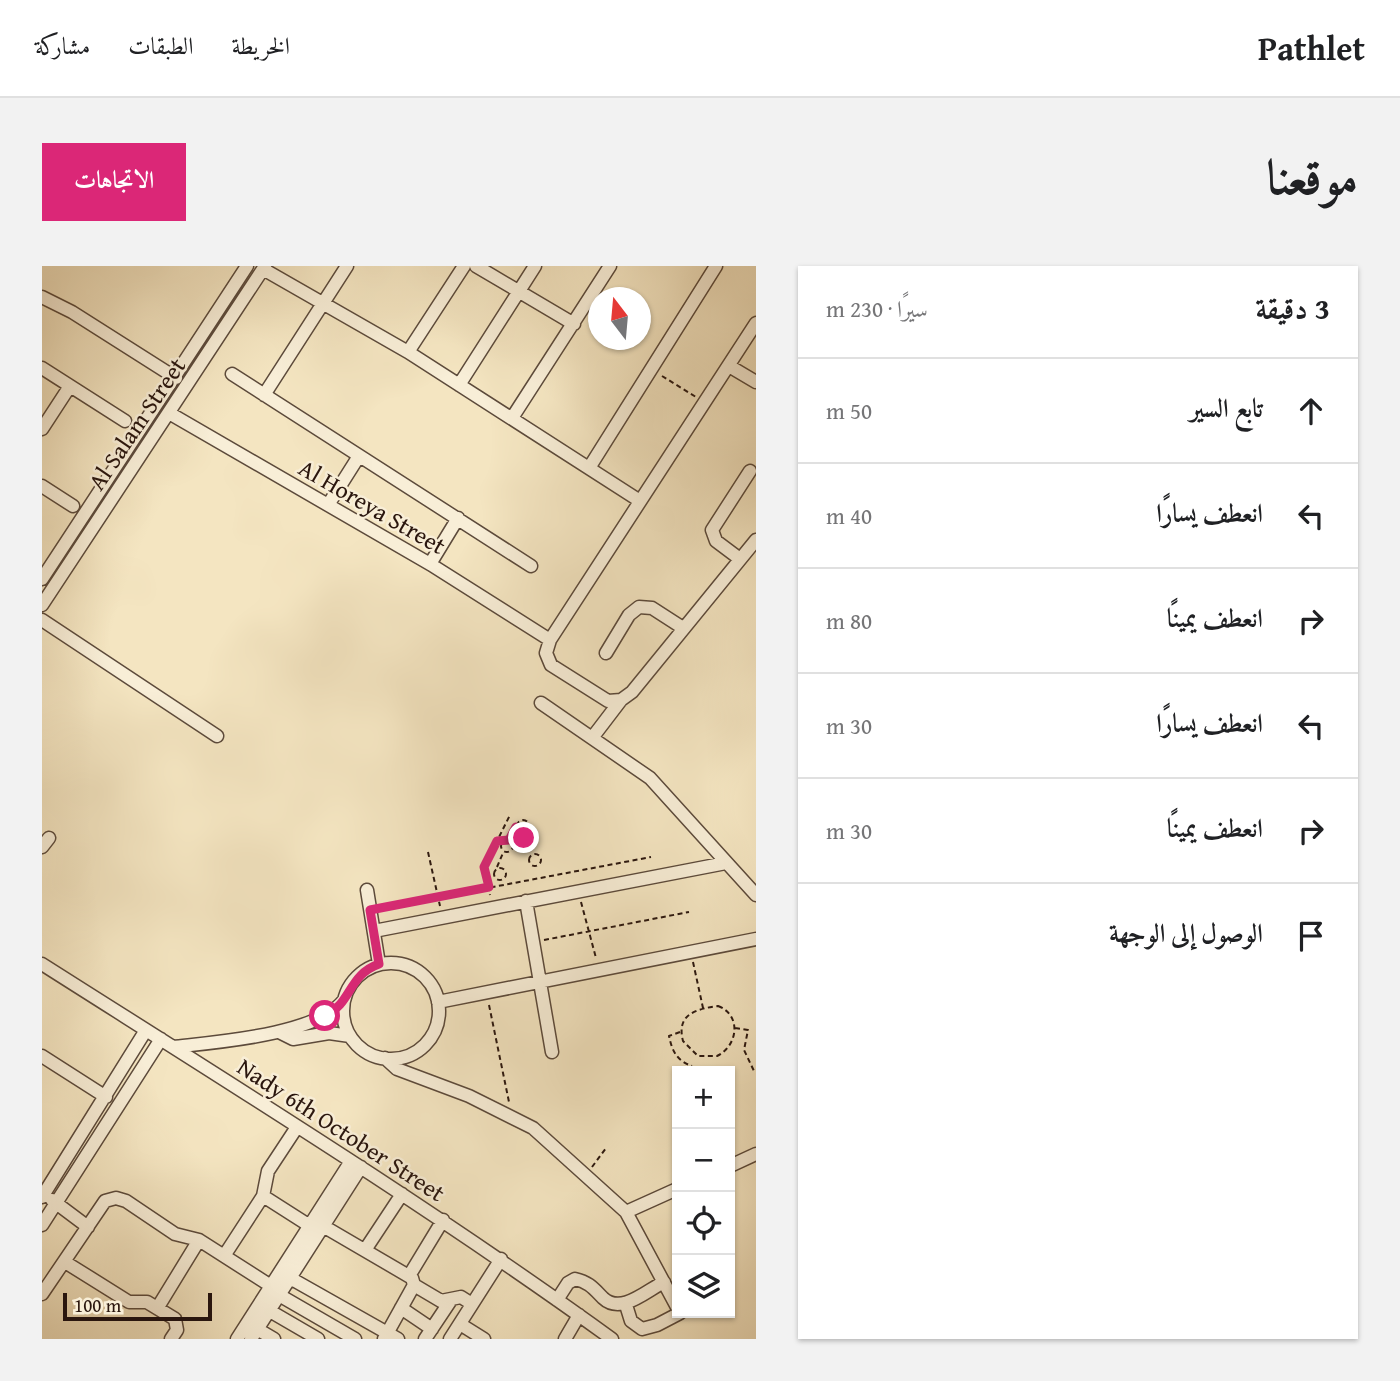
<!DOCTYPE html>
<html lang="ar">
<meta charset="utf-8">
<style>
body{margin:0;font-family:"Gentium Book Plus",Amiri,serif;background:#f2f2f2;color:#202124;direction:rtl}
.controls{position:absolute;right:21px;bottom:21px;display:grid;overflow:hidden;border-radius:0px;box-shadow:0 2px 5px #0004}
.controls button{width:63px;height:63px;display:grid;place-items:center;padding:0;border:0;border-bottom:2px solid #e0e0e0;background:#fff;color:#202124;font:35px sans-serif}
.compass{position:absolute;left:546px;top:21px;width:63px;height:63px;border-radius:50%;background:#fff;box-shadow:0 2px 5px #0004;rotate:344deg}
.scale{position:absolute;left:21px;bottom:18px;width:149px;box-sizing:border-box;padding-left:7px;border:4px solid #2a160e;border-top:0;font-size:19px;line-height:24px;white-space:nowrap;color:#2a160e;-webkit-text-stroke:5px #f8eed7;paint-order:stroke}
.stop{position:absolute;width:21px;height:21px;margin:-16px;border:5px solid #db2777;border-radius:50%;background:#fff}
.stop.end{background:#db2777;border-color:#fff;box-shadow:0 2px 7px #0008}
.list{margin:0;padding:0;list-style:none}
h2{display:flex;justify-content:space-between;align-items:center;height:91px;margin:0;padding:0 28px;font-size:30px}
h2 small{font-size:23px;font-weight:400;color:#757577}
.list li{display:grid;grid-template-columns:46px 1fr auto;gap:21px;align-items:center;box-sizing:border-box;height:105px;padding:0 28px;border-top:2px solid #e0e0e0}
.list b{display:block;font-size:26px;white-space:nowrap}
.list em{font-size:23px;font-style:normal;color:#757577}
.icon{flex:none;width:38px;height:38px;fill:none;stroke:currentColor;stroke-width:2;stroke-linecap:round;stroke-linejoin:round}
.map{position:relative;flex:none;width:714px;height:1073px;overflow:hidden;direction:ltr;border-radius:0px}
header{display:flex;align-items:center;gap:42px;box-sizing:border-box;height:98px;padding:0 35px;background:#fff;border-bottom:2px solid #e0e0e0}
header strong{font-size:33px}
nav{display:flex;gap:38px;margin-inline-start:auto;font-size:24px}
.intro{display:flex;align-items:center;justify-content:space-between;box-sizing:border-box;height:168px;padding:0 42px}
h1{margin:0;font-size:49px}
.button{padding:18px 32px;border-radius:0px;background:#db2777;color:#fff;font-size:24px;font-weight:700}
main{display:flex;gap:42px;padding:0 42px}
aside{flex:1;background:#fff;border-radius:0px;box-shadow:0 2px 5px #0004}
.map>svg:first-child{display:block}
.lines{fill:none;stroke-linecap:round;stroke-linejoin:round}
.minor-casing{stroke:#5c4a3b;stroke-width:15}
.path{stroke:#2a160e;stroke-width:2;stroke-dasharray:5 3.5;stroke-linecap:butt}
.minor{stroke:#f8eed7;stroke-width:12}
.route{stroke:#db2777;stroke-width:9}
.labels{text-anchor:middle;stroke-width:5;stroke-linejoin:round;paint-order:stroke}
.street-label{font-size:24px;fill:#2a160e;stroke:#f8eed7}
</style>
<header>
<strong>Pathlet</strong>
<nav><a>الخريطة</a><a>الطبقات</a><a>مشاركة</a></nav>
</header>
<div class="intro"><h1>موقعنا</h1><a class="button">الاتجاهات</a></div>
<main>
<aside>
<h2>3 دقيقة<small>سيرًا · 230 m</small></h2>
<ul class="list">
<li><svg class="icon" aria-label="ahead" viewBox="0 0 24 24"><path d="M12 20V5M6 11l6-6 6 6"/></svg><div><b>تابع السير</b></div><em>50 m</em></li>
<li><svg class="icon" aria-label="left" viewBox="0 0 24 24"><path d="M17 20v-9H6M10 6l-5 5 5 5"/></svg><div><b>انعطف يسارًا</b></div><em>40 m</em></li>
<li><svg class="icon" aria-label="right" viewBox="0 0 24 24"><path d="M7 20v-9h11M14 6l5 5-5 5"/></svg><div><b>انعطف يمينًا</b></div><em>80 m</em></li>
<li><svg class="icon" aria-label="left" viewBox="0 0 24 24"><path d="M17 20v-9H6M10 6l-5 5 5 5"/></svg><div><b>انعطف يسارًا</b></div><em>30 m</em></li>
<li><svg class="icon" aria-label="right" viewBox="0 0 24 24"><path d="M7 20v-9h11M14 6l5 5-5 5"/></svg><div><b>انعطف يمينًا</b></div><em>30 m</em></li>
<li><svg class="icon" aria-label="arrive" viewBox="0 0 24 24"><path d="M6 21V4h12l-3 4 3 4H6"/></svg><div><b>الوصول إلى الوجهة</b></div></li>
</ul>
</aside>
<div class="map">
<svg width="714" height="1073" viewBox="0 0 714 1073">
<rect width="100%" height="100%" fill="#f4e5c1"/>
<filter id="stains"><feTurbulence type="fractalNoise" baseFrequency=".00286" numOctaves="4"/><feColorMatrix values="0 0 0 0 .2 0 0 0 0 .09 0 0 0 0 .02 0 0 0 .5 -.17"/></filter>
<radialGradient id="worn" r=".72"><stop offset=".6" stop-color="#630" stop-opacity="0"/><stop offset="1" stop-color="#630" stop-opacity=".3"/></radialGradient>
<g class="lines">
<g class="minor-casing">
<path id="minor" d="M434,0L532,58
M221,3L366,86L598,235
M0,31L30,46L134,112
M714,57L508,374L504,387L509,399L566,435L579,434L590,426L714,274
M366,86L422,0
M687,100L714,116
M0,102L83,155
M190,108L489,300
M417,119L493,0
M222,129L305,0
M127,147L388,298L508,374
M470,152L568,0
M0,163L28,120
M547,202L674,0
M0,220L31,240
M286,239L317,190
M698,293L674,275L670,264L708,205
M388,298L416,252
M0,313L205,0
M0,339L223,0
M0,354L175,470
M564,387L587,349L597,341L610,342L641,362
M499,437L608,512L714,629
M550,472L579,434
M0,581L7,572
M325,624L337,698
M484,635L510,786
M332,665L684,597
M301 745a48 48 0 1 1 96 0a48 48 0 1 1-96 0Z
M0,698C192,820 386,940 570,1073
M396,736L714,673
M239,767L251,773L287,767L308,770
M131,781C174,776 275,769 302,734
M0,790L64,831
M343,792L355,803L427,830L491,862L584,946L635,1041
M688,900L714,888
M221,930L268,960
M0,931L104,764
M10,934L46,961
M584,946L635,923
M0,959L119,773
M281,960L370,1012L372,1019L342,1073
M323,984L360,928
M182,990L221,930L226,905L255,861
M23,996L87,1036H105L133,1053L135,1064L129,1073
M367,1010L401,954
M248,1012L356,1073
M372,1019L399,1035L419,1031L430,1038
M0,1028L63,935L74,932L84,935L133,968L157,974L229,1020
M237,1029L313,1073
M515,1034L526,1017L533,1013C547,1016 552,1023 561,1032C579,1049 604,1025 622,1016
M584,1039L589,1055L600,1063L615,1059L638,1047
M116,1041L157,974
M221,1041L276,1073
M359,1042L390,1063
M418,1058L442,1073
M215,1063L232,1073
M195,1073L309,895
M209,1073L319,901
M383,1073L409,1034
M408,1073L459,993
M523,1073L537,1049"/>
</g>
<path class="path" d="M620,110L654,131
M475 560a6 6 0 1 1 12 0a6 6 0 1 1-12 0Z
M479 577a7 7 0 1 1 14 0a7 7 0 1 1-14 0Z
M459 580a6 6 0 1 1 12 0a6 6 0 1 1-12 0Z
M467,574L474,561
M386,586L398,640
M487 594a6 6 0 1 1 12 0a6 6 0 1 1-12 0Z
M441,595L448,629
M442,601L468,549
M455,601L461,587
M452 608a6 6 0 1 1 12 0a6 6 0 1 1-12 0Z
M539,636L554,692
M340,642L609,591
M502,674L647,646
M651,696L661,742
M447,739L467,836
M676,740C700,749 696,780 675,790H656L641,775C634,748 654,743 676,740Z
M693,762L706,764L702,784L712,805
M638,766L627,770C630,785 635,795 650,800
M550,901L564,882"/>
<use href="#minor" class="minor"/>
</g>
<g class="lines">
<path class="route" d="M283,750C310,737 306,709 337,698L328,644L447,621L442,601L455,575L467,574L474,561L477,566H483L482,572"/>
</g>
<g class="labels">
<g class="street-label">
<text transform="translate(95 158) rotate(-56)" y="8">Al Salam Street</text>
<text transform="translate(330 241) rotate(30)" y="8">Al Horeya Street</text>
<text transform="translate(299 864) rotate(33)" y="8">Nady 6th October Street</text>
</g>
</g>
<rect width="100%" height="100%" filter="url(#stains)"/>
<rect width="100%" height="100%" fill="url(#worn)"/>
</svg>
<div class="controls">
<button>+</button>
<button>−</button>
<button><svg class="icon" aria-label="locate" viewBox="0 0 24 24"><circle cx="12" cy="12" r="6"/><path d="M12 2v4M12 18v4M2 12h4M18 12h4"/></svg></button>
<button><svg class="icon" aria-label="layers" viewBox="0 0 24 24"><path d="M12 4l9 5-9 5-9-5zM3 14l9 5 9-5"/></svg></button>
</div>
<svg class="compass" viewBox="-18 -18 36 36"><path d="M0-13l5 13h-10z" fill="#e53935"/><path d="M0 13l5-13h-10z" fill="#757577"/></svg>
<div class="scale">100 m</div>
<div class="stop" style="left:283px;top:750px"></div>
<div class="stop end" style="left:482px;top:572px"></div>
</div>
</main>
